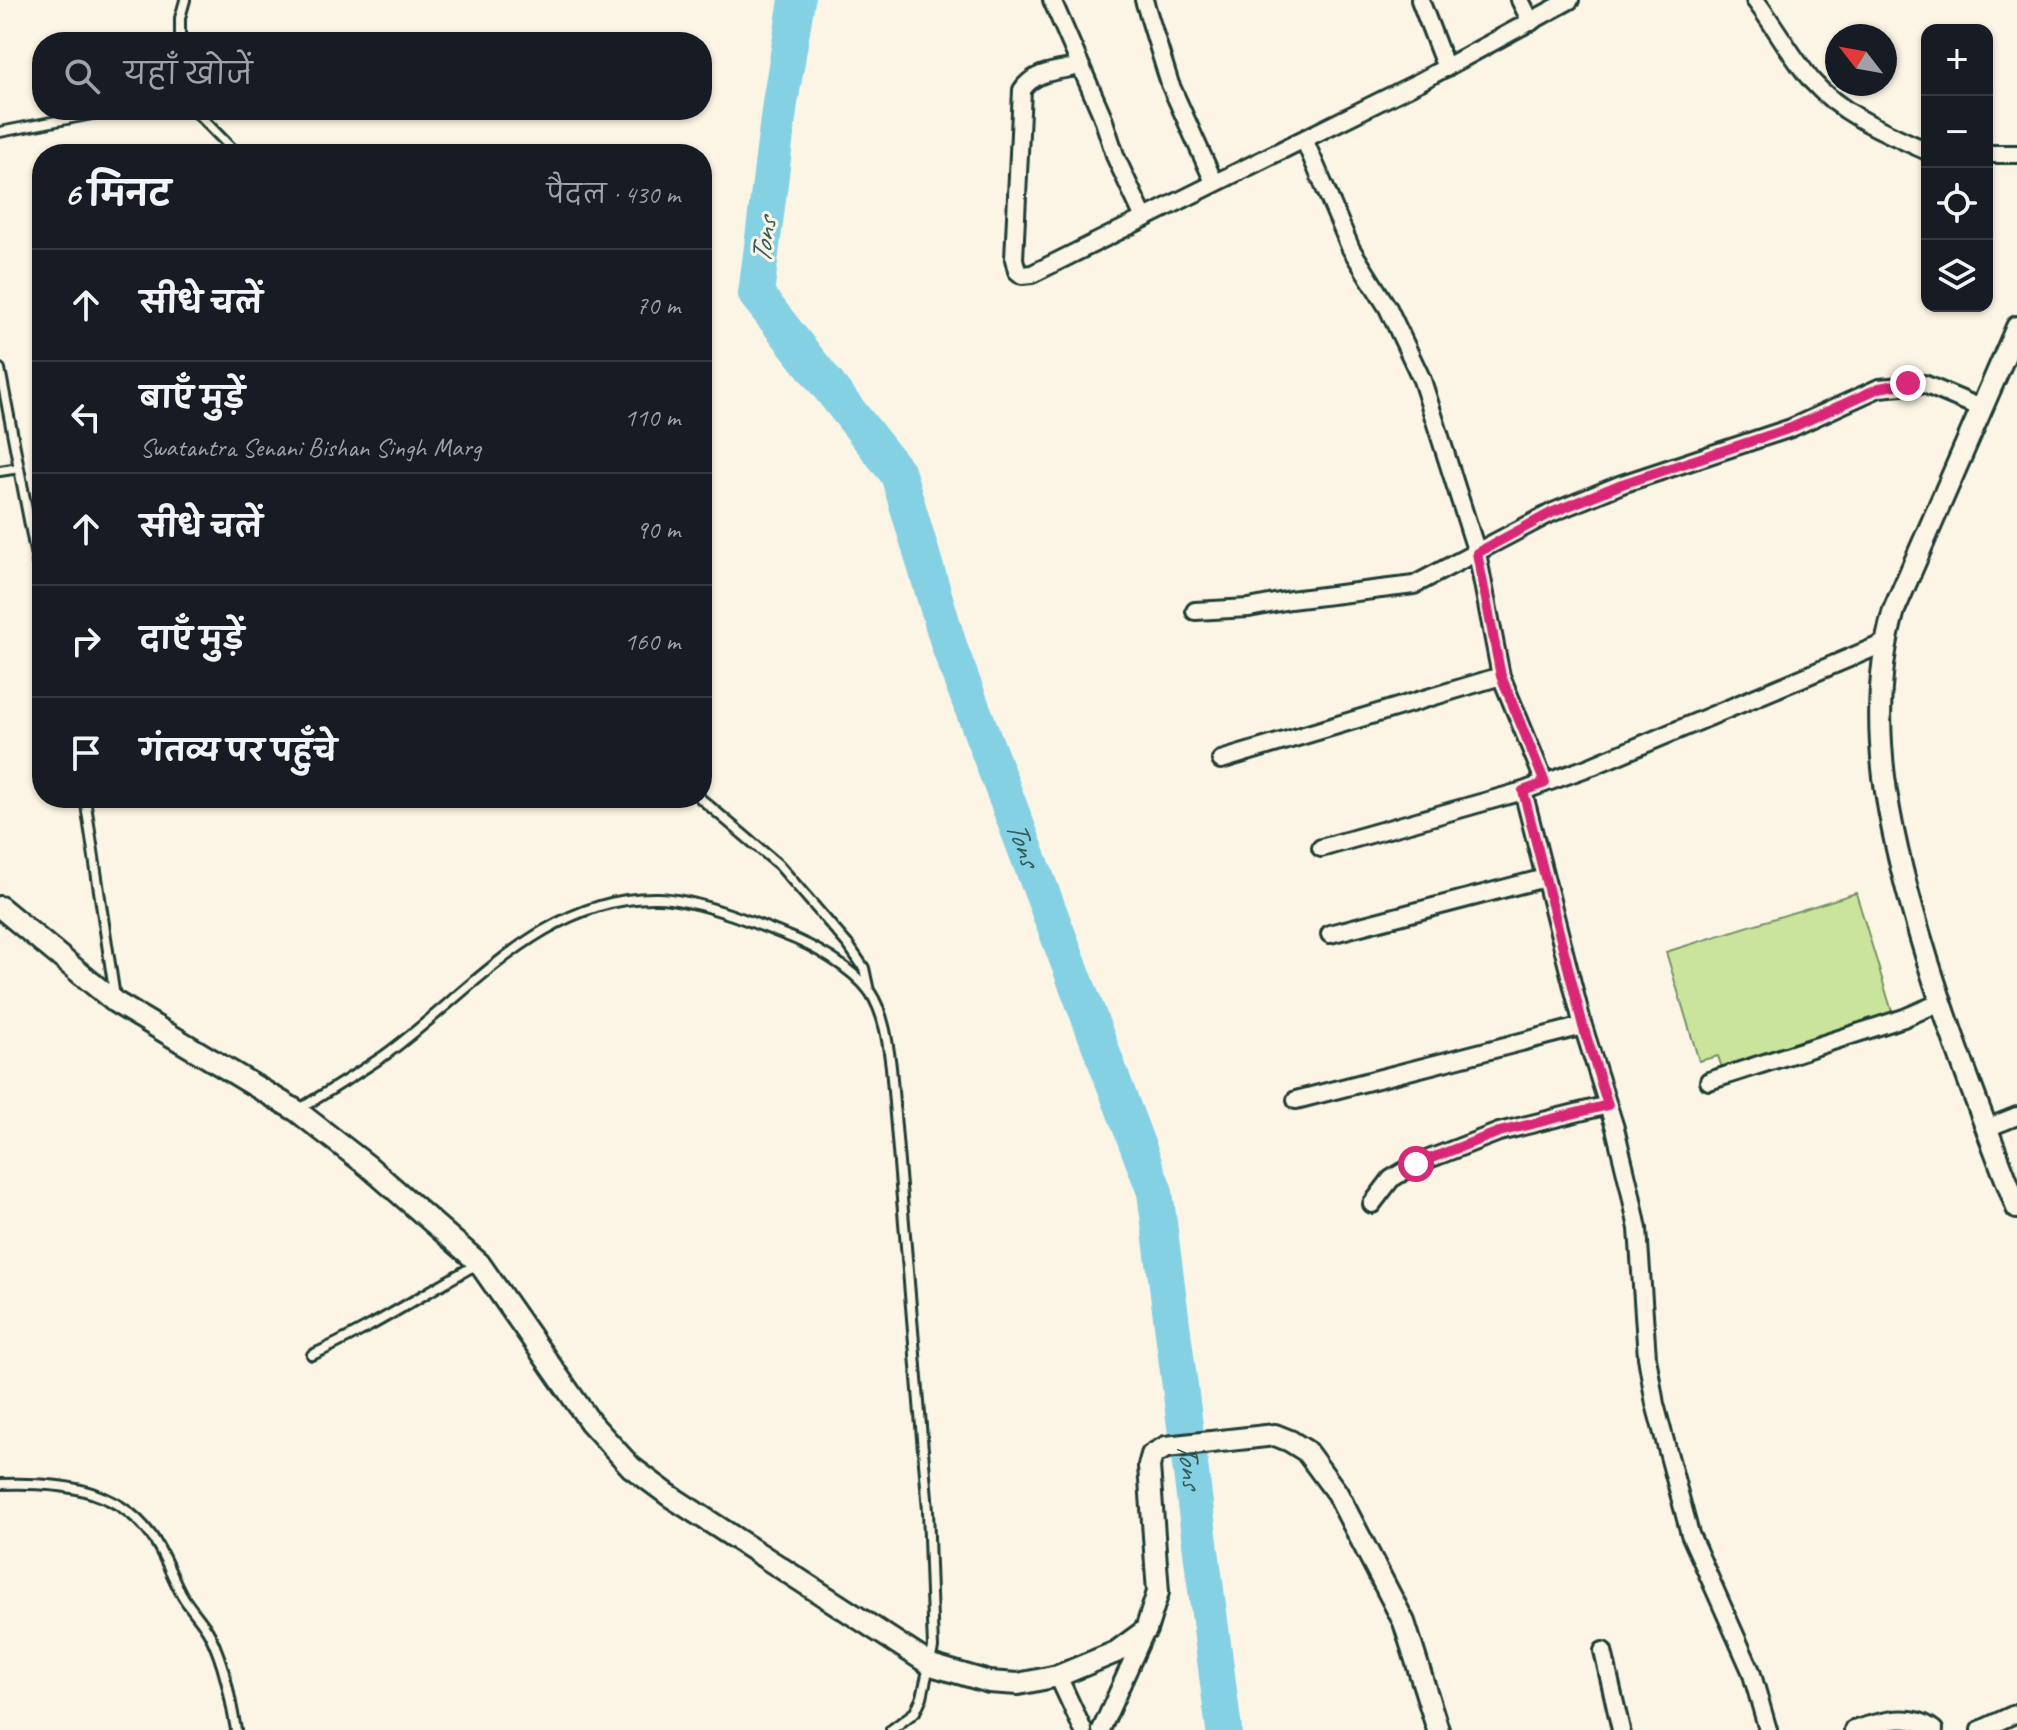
<!DOCTYPE html>
<html lang="hi">
<meta charset="utf-8">
<style>
body{margin:0;font-family:Caveat,"Playpen Sans Deva",sans-serif;background:#242831;color:#f1f3f6}
.controls{position:absolute;right:24px;top:24px;display:grid;overflow:hidden;border-radius:16px;box-shadow:0 2px 6px #0004}
.controls button{width:72px;height:72px;display:grid;place-items:center;padding:0;border:0;border-bottom:2px solid #363941;background:#171b24;color:#f1f3f6;font:40px sans-serif}
.compass{position:absolute;left:1825px;top:24px;width:72px;height:72px;border-radius:50%;background:#171b24;box-shadow:0 2px 6px #0004;rotate:301deg}
.stop{position:absolute;width:24px;height:24px;margin:-18px;border:6px solid #db2777;border-radius:50%;background:#fff}
.stop.end{background:#db2777;border-color:#fff;box-shadow:0 2px 8px #0008}
.list{margin:0;padding:0;list-style:none}
h2{display:flex;justify-content:space-between;align-items:center;height:104px;margin:0;padding:0 32px;font-size:34px}
h2 small{font-size:26px;font-weight:400;color:#9ea1a6}
.list li{display:grid;grid-template-columns:52px 1fr auto;gap:24px;align-items:center;box-sizing:border-box;height:112px;padding:0 32px;border-top:2px solid #363941}
.list b{display:block;font-size:30px;white-space:nowrap}
.list p{margin:0;font-size:26px;white-space:nowrap;color:#9ea1a6}
.list em{font-size:26px;font-style:normal;color:#9ea1a6}
.icon{flex:none;width:44px;height:44px;fill:none;stroke:currentColor;stroke-width:2;stroke-linecap:round;stroke-linejoin:round}
.map{position:relative;flex:none;width:2017px;height:1730px;overflow:hidden}
.search{position:absolute;background:#171b24;box-shadow:0 2px 6px #0004;left:32px;top:32px;width:680px;height:88px;display:flex;align-items:center;gap:20px;box-sizing:border-box;padding:0 28px;border-radius:32px;color:#9ea1a6;font-size:30px}
.panel{position:absolute;background:#171b24;box-shadow:0 2px 6px #0004;left:32px;top:144px;width:680px;height:664px;border-radius:32px}
.map>svg:first-child{display:block}
.green{fill:#cae59b;stroke:#749168;stroke-width:2}
.lines{fill:none;stroke-linecap:round;stroke-linejoin:round}
.river{stroke:#84d1e4;stroke-width:36}
.service-casing{stroke:#1f3d34;stroke-width:14}
.minor-casing{stroke:#1f3d34;stroke-width:22}
.tertiary-casing{stroke:#1f3d34;stroke-width:26}
.service{stroke:#fcf5e5;stroke-width:8}
.minor{stroke:#fcf5e5;stroke-width:16}
.tertiary{stroke:#fcf5e5;stroke-width:20}
.route{stroke:#db2777;stroke-width:10}
.labels{text-anchor:middle;stroke-width:6;stroke-linejoin:round;paint-order:stroke}
.water-label{font-size:30px;font-style:italic;fill:#335b57;stroke:#fcf5e5}
</style>
<div class="map">
<svg width="2017" height="1730" viewBox="0 0 2017 1730">
<rect width="100%" height="100%" fill="#fcf5e5"/>
<filter id="ink" filterUnits="userSpaceOnUse"><feTurbulence type="fractalNoise" baseFrequency=".0125" numOctaves="2"/><feDisplacementMap in="SourceGraphic" scale="16" xChannelSelector="R" yChannelSelector="G"/><feConvolveMatrix kernelMatrix="1 2 1 2 8 2 1 2 1" color-interpolation-filters="sRGB"/></filter>
<g filter="url(#ink)">
<path class="green" d="M1856,893L1893,1015L1722,1068L1718,1056L1699,1061L1666,952Z"/>
<g class="lines">
<path class="river" id="s1" d="M797,0L780,103L756,294L898,474L950,649L1155,1192L1224,1730"/>
<g class="service-casing">
<path id="service" d="M180,42V18L185,0
M194,110L237,154
M0,132L113,110
M0,369L42,588
M0,471L19,468
M85,798L115,997
M700,798L779,865L849,946L864,968L869,991
M298,1110C327,1092 357,1074 385,1055C469,994 544,896 657,898C695,899 750,921 785,935C812,945 853,968 870,992C884,1013 888,1043 891,1067L928,1510L933,1648L922,1697L915,1712L891,1730
M312,1355C370,1329 423,1294 479,1263
M0,1484C55,1482 115,1486 151,1535C164,1553 171,1575 182,1595C190,1609 203,1621 210,1635C225,1666 230,1697 236,1730"/>
</g>
<g class="minor-casing">
<path id="minor" d="M1052,0L1102,115L1116,158L1144,218
M1144,0L1170,84L1214,182
M1420,0L1446,68
M1520,0L1531,22
M1755,0C1775,26 1791,56 1812,81C1841,114 1887,133 1927,151
M1081,66C1060,71 1035,70 1022,90L1014,259L1017,271L1022,275L1032,274L1419,82L1570,0
M1304,139L1351,249L1388,308L1422,380L1477,553L1501,676L1545,783
M1987,154H2017
M1195,611L1249,608L1290,600L1414,585L1551,513L1622,484L1791,428L1879,388L1924,384L1981,408
M1221,760L1501,676
M1523,791L1583,1026L1615,1128L1630,1190L1638,1229L1647,1357L1655,1404L1690,1534L1751,1671L1768,1730
M1321,848L1523,791L1592,766L1885,643
M1330,934L1545,878
M1709,1081L1904,1018L1941,1002
M1296,1100L1583,1026
M1987,1128L2017,1116
M1372,1204L1391,1179L1416,1164L1499,1132L1608,1105
M1603,1651L1621,1730
M1058,1676L1083,1730
M1101,1730L1146,1630
M1853,1730C1879,1722 1911,1711 1934,1730
M1980,1730L2017,1713"/>
</g>
<g class="tertiary-casing">
<path id="tertiary" d="M2017,327L1894,610C1863,720 1889,832 1921,939C1948,1030 1983,1119 2017,1208
M0,907L115,1002L297,1111L368,1166L479,1263L590,1422L631,1467L670,1496L931,1665L989,1682L1018,1684L1058,1676L1116,1652L1146,1630L1158,1592L1149,1466L1152,1455L1166,1447L1275,1435L1290,1441L1306,1451L1337,1493L1404,1622L1438,1730"/>
</g>
<use href="#service" class="service"/>
<use href="#minor" class="minor"/>
<use href="#tertiary" class="tertiary"/>
</g>
</g>
<g class="lines" filter="url(#ink)">
<path class="route" d="M1416,1164L1499,1132L1608,1105L1583,1026L1523,791L1545,783L1501,676L1477,553L1551,513L1622,484L1791,428L1879,388L1908,383"/>
</g>
<g class="labels">
<g class="water-label">
<text transform="translate(763 241) rotate(-82)" y="10">Tons</text>
<text dy="10" stroke="none"><textPath href="#s1" startOffset="916">Tons</textPath></text>
<text dy="10" stroke="none"><textPath href="#s1" startOffset="1564">Tons</textPath></text>
</g>
</g>
</svg>
<div class="controls">
<button>+</button>
<button>−</button>
<button><svg class="icon" aria-label="locate" viewBox="0 0 24 24"><circle cx="12" cy="12" r="6"/><path d="M12 2v4M12 18v4M2 12h4M18 12h4"/></svg></button>
<button><svg class="icon" aria-label="layers" viewBox="0 0 24 24"><path d="M12 4l9 5-9 5-9-5zM3 14l9 5 9-5"/></svg></button>
</div>
<svg class="compass" viewBox="-18 -18 36 36"><path d="M0-13l5 13h-10z" fill="#e53935"/><path d="M0 13l5-13h-10z" fill="#9ea1a6"/></svg>
<div class="stop" style="left:1416px;top:1164px"></div>
<div class="stop end" style="left:1908px;top:383px"></div>
<div class="search"><svg class="icon" aria-label="search" viewBox="0 0 24 24"><circle cx="10" cy="10" r="6"/><path d="M15 15l6 6"/></svg>यहाँ खोजें</div>
<section class="panel">
<h2>6 मिनट<small>पैदल · 430 m</small></h2>
<ul class="list">
<li><svg class="icon" aria-label="ahead" viewBox="0 0 24 24"><path d="M12 20V5M6 11l6-6 6 6"/></svg><div><b>सीधे चलें</b></div><em>70 m</em></li>
<li><svg class="icon" aria-label="left" viewBox="0 0 24 24"><path d="M17 20v-9H6M10 6l-5 5 5 5"/></svg><div><b>बाएँ मुड़ें</b><p>Swatantra Senani Bishan Singh Marg</p></div><em>110 m</em></li>
<li><svg class="icon" aria-label="ahead" viewBox="0 0 24 24"><path d="M12 20V5M6 11l6-6 6 6"/></svg><div><b>सीधे चलें</b></div><em>90 m</em></li>
<li><svg class="icon" aria-label="right" viewBox="0 0 24 24"><path d="M7 20v-9h11M14 6l5 5-5 5"/></svg><div><b>दाएँ मुड़ें</b></div><em>160 m</em></li>
<li><svg class="icon" aria-label="arrive" viewBox="0 0 24 24"><path d="M6 21V4h12l-3 4 3 4H6"/></svg><div><b>गंतव्य पर पहुँचे</b></div></li>
</ul>
</section>
</div>
